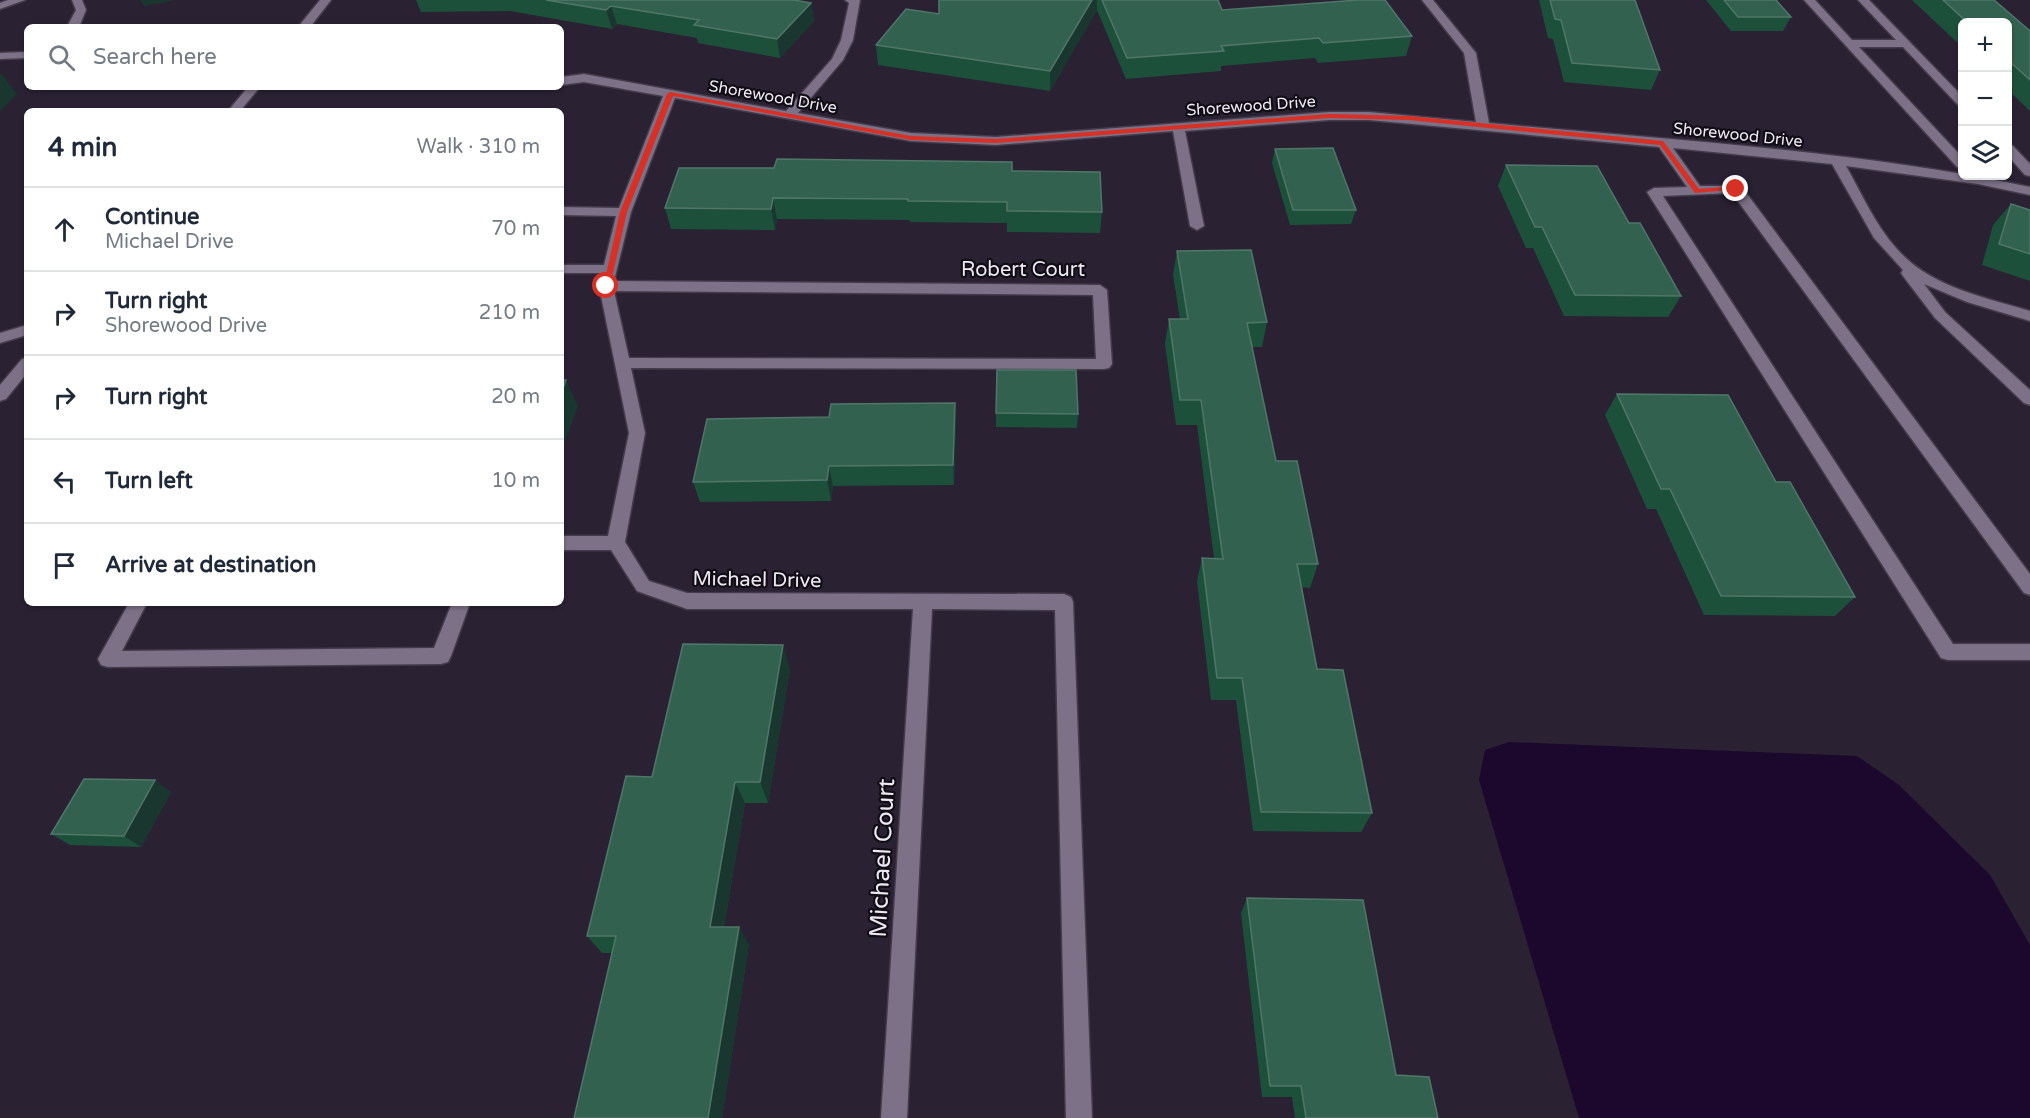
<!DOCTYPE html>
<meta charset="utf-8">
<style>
body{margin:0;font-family:"Varela Round",sans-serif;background:#f6f6f7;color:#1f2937}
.controls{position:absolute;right:18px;top:18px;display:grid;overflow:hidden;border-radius:9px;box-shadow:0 2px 4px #0004}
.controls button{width:54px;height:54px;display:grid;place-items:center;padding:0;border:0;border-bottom:2px solid #e0e1e3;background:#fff;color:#1f2937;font:30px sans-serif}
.stop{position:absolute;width:18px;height:18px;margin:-14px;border:4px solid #d93025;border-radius:50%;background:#fff}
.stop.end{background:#d93025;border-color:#fff;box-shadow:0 2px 6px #0008}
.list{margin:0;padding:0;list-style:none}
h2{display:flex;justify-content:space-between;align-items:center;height:78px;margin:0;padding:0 24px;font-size:26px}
h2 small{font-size:20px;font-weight:400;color:#747a83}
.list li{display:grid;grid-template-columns:39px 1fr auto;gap:18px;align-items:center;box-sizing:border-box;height:84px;padding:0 24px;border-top:2px solid #e0e1e3}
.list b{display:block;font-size:22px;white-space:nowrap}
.list p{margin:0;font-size:20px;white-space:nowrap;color:#747a83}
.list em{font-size:20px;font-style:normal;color:#747a83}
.icon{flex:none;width:33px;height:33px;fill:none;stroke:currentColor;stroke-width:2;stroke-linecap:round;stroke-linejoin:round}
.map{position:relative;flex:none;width:2030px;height:1118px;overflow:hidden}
.search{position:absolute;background:#fff;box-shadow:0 2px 4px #0004;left:24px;top:24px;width:540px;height:66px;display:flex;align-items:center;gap:15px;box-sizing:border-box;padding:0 21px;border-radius:9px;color:#747a83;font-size:22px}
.panel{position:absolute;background:#fff;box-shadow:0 2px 4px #0004;left:24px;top:108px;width:540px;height:498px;border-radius:9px}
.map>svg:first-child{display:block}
.water{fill:#1c082c}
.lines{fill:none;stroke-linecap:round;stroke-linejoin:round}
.minor-casing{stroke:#433b4a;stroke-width:3}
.minor{fill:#7c7187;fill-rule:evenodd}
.wall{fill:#1d503b}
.shaded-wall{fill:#19372f}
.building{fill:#33614f;stroke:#507669;stroke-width:1.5}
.route{fill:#d93025}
.labels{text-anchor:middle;stroke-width:4.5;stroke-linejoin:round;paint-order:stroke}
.far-street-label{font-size:16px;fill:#eee8f5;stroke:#110d15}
.street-label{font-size:20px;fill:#eee8f5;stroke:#110d15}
.near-street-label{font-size:24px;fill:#eee8f5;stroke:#110d15}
</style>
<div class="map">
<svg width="2030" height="1118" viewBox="0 0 2030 1118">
<rect width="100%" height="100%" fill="#2a2133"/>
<path class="water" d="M1509,742L1857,756L1899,785L1990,875L2030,945V1118H1579L1479,780L1485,750Z"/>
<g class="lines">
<g class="minor-casing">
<path id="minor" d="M8,0H25L0,9V3Z
M72,0H82L86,10L79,27H67L76,10Z
M320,0H331L310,27H298Z
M845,0H860L853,40L843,60L798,113L911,133L996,137L1329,112H1369L1476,122L1464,53L1422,0H1433L1476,53L1489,123C1669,140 1855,150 2030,187V195L1978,184L1846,166C1862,194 1875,225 1897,249C1930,287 1984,297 2030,311V321L1967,302L1924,284L1945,312L2030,390V405L2024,403L1935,318L1903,276L1901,273L1903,270L1874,238L1832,164L1673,148L1700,186H1741L2030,574V595L2024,593L1732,193L1663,196L1953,644H2030V660H1948L1941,658L1647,192L1654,188L1687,187L1659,147L1369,120H1329L1185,131L1204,226L1197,230L1190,226L1173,131L996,145L911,141L675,98L631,212L614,281L1100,285L1107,290L1112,364L1109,368L1104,369L631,368L645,433L625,542L649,581L687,593L1064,594L1071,597L1073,602L1092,1118H1066L1055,610L932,609L907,1118H881L913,609H687L637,591L611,550H561V536H608L629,433L599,286L602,273H561V265H604L616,216L561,215V207L619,208L663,96L584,82L561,85V77L584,74L786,111L832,59L841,40L849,3ZM614,291L1093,295L1096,359L629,358Z
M1804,0H1815L1852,40H1896L1858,0H1869L1962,96V106L1958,105L1903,47H1859L1962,157V168L1957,167Z
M27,52V58L0,59V53Z
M248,87H260L240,111H228Z
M2008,145L2013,146L2030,164V176L2025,175L2008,156Z
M27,325V335L0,343V333Z
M27,358V373L6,399L0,401V385L22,359Z
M129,603H147L122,651L434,648L452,603H470L451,656L448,662L441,664L108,667L101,665L98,659Z"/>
</g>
<use href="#minor" class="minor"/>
</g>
<path class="wall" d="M416,0H794L811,3L814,21L780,58L698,43L697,38L617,24L612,29L510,11L421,12Z
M939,0H1218L1222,10L1412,36L1406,56L1318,63L1315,58L1221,66V71L1126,79L1097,10L1050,91L878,65L876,45L939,14Z
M1539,0H1635L1660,70L1651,90L1564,82L1553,39L1548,38Z
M1706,0H1776L1791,17L1783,31H1731Z
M1912,0H1994L2030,31V111L2007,89V22H1962V47Z
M1275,149L1356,210L1351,224L1290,225L1272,163Z
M1506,165L1629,223L1681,296L1668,317L1564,316L1533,248H1526L1498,186Z
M1012,171L1102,212L1100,233L1007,232V223L910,222V220L777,219L775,230L671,229L665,208Z
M2011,204L2030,210V281L1982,265L1993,225Z
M1177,251L1267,322L1262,347H1252L1276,461L1318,564L1310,588L1302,587L1317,669L1372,813L1361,832L1253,831L1236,700H1211L1197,581L1202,558H1214L1197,425H1176L1165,344L1169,319H1180L1173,275Z
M1617,394L1776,482L1855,597L1835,616L1704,615L1656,509H1647L1605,415Z
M955,403L956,424L954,485L833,486L831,501L700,502L693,482L829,417Z
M996,413L1078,414L1077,428L996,427Z
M790,669L768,803H745L724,927L749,944L722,1118H574L612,953H602L587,936L652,777Z
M171,792L141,847L70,845L51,834Z
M1247,898L1396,1075L1438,1118H1295L1292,1097H1262L1241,913Z"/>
<path class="shaded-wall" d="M140,0H176L144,6Z
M1092,0H1097V10L1050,91V71Z
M811,3L814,21L780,58L777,39Z
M611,6L617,24L612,29L606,10Z
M1,73L17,94L0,111V75Z
M773,198L777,219L775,230L771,209Z
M566,380L578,406L561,452V385Z
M955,403L956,424L954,485L953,465Z
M829,466L833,486L831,501L827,480Z
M783,645L790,669L768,803L760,782Z
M155,780L171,792L141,847L124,836Z
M735,782L745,803L721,944L710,927Z
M739,927L749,944L722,1118H708Z"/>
<path class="building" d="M546,0H794L811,3L777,39L694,25L699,20L611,6L606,10Z
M939,0H1092L1050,71L876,45L906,9L939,14Z
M1102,0H1218L1222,10L1358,0H1385L1412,36L1323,43L1319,38L1221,46L1224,51L1127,58Z
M1550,0H1635L1660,70L1572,63L1561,20L1555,19Z
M1724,0H1776L1791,17H1738Z
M1943,0H1994L2030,31V80L2007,59V22H1967Z
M1333,148L1356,210H1293L1275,149Z
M777,159L1012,162V171L1100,172L1102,212L1007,211V202L908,201V199L773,198L771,209L665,208L679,168H774Z
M1506,165L1597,166L1629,223H1640L1681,296L1575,295L1542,227H1535Z
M2011,204L2030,210V254L1999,244Z
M1251,250L1267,322L1247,323L1276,461H1297L1318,564H1297L1317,669L1343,670L1372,813L1261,812L1242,678H1217L1202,558L1223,559L1201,400H1180L1169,319H1188L1177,251Z
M997,370H1076L1078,414L996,413Z
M561,380H566L561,394Z
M1617,394L1728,395L1776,482H1790L1855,597L1721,596L1670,489H1661Z
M955,403L953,465L829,466L827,480L693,482L707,419L829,417L831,404Z
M683,644L783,645L760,782H735L710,927H739L708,1118H574L616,936H587L626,776L652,777Z
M84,779L155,780L124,836L51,834Z
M1247,898L1363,900L1396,1075L1429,1077L1438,1118H1306L1301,1086H1270Z"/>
<path class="route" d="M670,92L911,136L996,139L1329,114L1409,116L1663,141L1699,189L1736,186L1740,189L1695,193L1660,145L1409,120L1329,118L996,143L911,140L673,96L627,212L610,286L603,288L620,212L667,94Z"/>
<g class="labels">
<g class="far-street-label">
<text transform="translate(773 96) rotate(10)" y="6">Shorewood Drive</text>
<text transform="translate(1251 105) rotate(-4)" y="6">Shorewood Drive</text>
<text transform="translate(1738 134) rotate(6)" y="6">Shorewood Drive</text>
</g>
<g class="street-label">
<text x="1023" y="276">Robert Court</text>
<text transform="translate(757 579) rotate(1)" y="7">Michael Drive</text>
</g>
<g class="near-street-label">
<text transform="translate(882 858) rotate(-87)" y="8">Michael Court</text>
</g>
</g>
</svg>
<div class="controls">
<button>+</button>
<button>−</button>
<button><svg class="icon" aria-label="layers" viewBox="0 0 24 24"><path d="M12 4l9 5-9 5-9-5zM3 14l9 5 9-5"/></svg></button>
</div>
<div class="stop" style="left:606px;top:286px"></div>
<div class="stop end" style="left:1736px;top:189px"></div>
<div class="search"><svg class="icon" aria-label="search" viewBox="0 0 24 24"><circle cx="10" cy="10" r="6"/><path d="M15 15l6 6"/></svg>Search here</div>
<section class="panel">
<h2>4 min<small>Walk · 310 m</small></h2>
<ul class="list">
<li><svg class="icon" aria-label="ahead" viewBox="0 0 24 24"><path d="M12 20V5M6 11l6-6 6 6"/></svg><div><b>Continue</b><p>Michael Drive</p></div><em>70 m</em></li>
<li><svg class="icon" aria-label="right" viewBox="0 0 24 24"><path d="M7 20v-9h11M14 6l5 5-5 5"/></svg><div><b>Turn right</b><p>Shorewood Drive</p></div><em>210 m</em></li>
<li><svg class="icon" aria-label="right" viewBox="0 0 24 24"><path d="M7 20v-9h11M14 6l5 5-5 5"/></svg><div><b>Turn right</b></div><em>20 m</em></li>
<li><svg class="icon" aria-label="left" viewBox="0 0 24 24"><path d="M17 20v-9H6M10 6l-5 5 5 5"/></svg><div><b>Turn left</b></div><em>10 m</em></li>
<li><svg class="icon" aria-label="arrive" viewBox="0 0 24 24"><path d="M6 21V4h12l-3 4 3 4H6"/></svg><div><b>Arrive at destination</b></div></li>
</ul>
</section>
</div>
